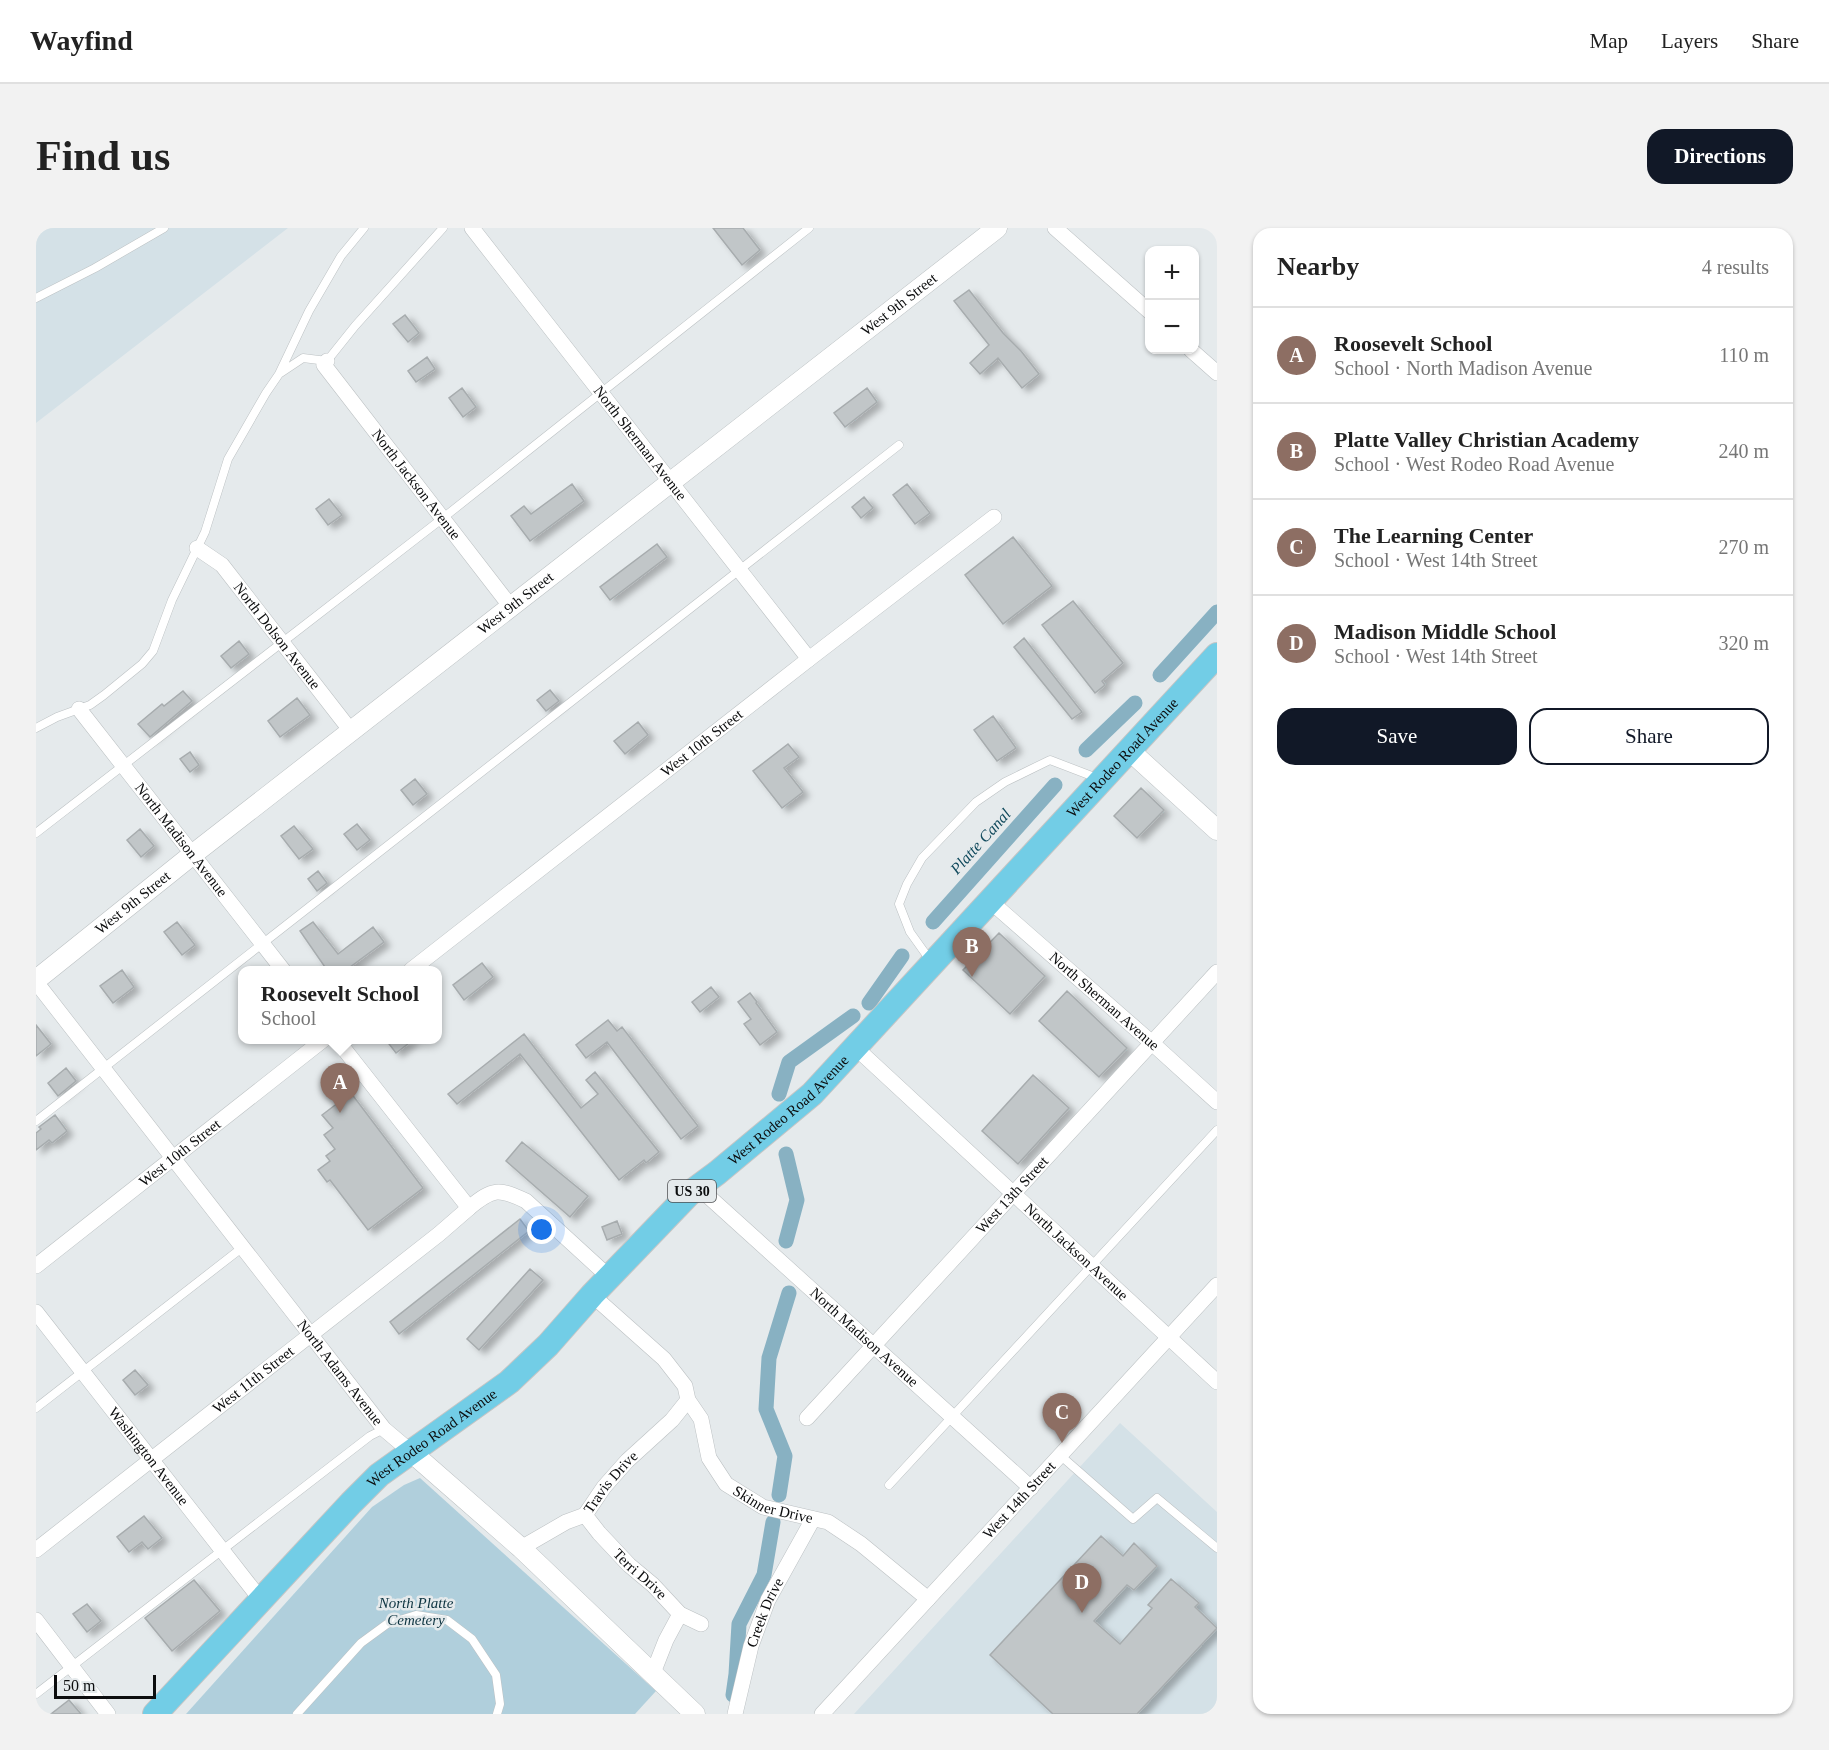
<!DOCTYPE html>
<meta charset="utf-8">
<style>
body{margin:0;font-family:"Times New Roman",serif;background:#f2f2f2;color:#222}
.controls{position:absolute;right:18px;top:18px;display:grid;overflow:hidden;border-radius:12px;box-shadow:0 2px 4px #0004}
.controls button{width:54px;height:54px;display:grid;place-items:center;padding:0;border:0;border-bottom:2px solid #e0e0e0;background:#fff;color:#222;font:30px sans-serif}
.scale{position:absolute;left:18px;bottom:15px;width:102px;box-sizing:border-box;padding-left:6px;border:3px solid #0c0d0e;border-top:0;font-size:16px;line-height:21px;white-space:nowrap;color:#0c0d0e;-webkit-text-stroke:4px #e5eaec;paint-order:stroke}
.you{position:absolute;left:506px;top:1002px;width:21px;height:21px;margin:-15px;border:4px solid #fff;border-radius:50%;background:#1a73e8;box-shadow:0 0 0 9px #1a73e833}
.badge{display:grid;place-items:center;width:39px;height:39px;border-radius:50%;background:#111827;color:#fff;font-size:20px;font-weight:700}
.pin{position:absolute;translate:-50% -50px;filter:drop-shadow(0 2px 3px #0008)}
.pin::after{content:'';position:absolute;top:32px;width:21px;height:18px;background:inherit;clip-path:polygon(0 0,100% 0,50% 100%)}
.popup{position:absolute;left:202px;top:738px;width:204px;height:78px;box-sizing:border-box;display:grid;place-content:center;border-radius:12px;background:#fff;filter:drop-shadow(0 2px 4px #0005);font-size:20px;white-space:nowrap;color:#767676}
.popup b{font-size:22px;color:#222}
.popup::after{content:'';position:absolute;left:50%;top:100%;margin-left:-12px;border:12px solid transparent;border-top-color:#fff}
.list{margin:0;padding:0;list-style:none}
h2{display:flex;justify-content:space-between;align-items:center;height:78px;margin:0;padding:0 24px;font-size:26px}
h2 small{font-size:20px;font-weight:400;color:#767676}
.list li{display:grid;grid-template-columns:39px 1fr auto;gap:18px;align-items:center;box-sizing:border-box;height:96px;padding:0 24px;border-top:2px solid #e0e0e0}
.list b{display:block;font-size:22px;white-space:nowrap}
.list p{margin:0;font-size:20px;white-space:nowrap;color:#767676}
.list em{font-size:20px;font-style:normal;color:#767676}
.actions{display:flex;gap:12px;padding:18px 24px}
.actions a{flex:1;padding:14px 0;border:2px solid #111827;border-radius:18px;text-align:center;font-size:21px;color:#111827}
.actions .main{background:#111827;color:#fff}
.map{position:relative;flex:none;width:1181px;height:1486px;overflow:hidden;border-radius:18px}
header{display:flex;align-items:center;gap:36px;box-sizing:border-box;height:84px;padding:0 30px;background:#fff;border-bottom:2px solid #e0e0e0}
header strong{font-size:28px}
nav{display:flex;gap:33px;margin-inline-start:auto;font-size:21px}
.intro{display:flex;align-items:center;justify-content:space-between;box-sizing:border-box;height:144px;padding:0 36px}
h1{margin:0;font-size:42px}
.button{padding:15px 27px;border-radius:18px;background:#111827;color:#fff;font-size:21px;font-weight:700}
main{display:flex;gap:36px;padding:0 36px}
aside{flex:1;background:#fff;border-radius:18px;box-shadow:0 2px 4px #0004}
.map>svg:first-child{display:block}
.built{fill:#d4e1e7}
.green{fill:#b0cfdc}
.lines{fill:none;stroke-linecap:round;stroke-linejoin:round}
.canal{stroke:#88b1c2;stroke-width:15}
.building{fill:#c1c6c8;stroke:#a7acae;stroke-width:1.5;filter:url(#shadow)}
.service-casing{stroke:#bcc1c3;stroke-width:9}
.minor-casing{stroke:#bcc1c3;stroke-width:16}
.tertiary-casing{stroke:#bcc1c3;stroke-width:21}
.primary-casing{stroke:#c5c5c5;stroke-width:26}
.service{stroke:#fff;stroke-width:8}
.minor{stroke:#fff;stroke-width:15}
.tertiary{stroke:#fff;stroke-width:20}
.primary{stroke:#72cde6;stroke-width:24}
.labels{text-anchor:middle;stroke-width:5;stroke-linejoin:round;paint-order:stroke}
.shield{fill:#e5eaec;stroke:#4d4f51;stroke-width:1.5}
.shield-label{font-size:14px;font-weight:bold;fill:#0c0d0e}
.street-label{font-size:15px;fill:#0c0d0e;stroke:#e5eaec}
.park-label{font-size:15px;font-style:italic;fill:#0c3340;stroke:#e5eaec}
.water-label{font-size:16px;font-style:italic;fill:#114a5d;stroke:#e5eaec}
</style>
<header>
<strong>Wayfind</strong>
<nav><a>Map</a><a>Layers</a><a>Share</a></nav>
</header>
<div class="intro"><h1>Find us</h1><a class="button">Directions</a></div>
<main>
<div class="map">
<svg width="1181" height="1486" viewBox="0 0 1181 1486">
<defs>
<filter id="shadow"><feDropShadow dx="6" dy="4" stdDeviation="3" flood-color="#0004"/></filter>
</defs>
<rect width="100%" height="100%" fill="#e5eaec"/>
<path class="built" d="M0,0H252L0,195Z
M1084,1195L1181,1284V1486H818Z"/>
<path class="green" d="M384,1250L620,1463L599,1486H150L336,1279L368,1257Z"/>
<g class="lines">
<path class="canal" d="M1124,447L1181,384
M1050,522L1099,475
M897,694L1019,557
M833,775L866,728
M743,866L753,834L817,788
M750,1013L761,972L750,926
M743,1267L749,1228L730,1181L733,1130L753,1065
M697,1467L700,1446L703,1396L728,1347L737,1294"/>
</g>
<path class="building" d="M677,0H707L724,22L706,37Z
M933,62L967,105L985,123L1003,146L986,160L962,130L944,146L934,135L953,117L918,73Z
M369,87L383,105L372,114L357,96Z
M391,129L399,141L380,154L372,143Z
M426,160L440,179L427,189L413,170Z
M831,160L841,174L809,199L798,185Z
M536,256L548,273L494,313L475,288L488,278L495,286Z
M871,256L894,285L879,296L857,267Z
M828,269L837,280L825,290L816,279Z
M293,271L306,287L292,297L280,281Z
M977,309L1016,358L967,396L929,347Z
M621,316L631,329L574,372L564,359Z
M1037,373L1087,435L1066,453L1069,457L1059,465L1006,397Z
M988,410L1046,484L1036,491L978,419Z
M203,413L213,426L195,440L185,428Z
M514,462L523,473L510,483L501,472Z
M147,463L156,473L114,509L102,496L126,476L128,478Z
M261,470L274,487L244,509L232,493Z
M957,488L980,520L961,533L938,502Z
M602,494L612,507L589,526L578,513Z
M752,516L763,529L748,540L767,564L746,580L717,543Z
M154,524L163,537L154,544L144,531Z
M379,551L391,566L377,577L365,562Z
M1105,560L1128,582L1101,610L1078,588Z
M321,596L334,612L321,622L308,606Z
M258,598L277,621L263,631L245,608Z
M104,601L118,618L105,629L91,612Z
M282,643L291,655L281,663L272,651Z
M141,694L159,717L146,727L128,704Z
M277,694L302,726L337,699L348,714L310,742H291L264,703Z
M963,705L1009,748L974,786L927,742Z
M446,735L457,749L428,772L417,757Z
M86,742L98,759L77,775L64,758Z
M675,759L683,769L664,784L656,774Z
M1031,763L1091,820L1063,849L1003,793Z
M714,765L721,774L720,775L741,804L724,817L708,796L715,791L702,774Z
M572,792L581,803L586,799L662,898L645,911L571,814L550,830L540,817Z
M0,797L15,816L0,828Z
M488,806L545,880L562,866L550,852L559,844L623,924L610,935L608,932L583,952L484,826L421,876L412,866Z
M350,812H377L360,825Z
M30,840L40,853L22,868L12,855Z
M997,847L1033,880L982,936L946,903Z
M315,865L387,960L332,1002L294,952L291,954L282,942L294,933L290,928L299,921L288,907L297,900L286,887Z
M19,887L31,903L16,915L13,912L0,922V905L5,901L3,899Z
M486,914L552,968L534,989L470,933Z
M484,991L493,1003L363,1106L354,1094Z
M581,993L586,1006L571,1012L566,999Z
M494,1041L507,1052L443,1122L431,1111Z
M99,1142L112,1157L99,1167L87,1152Z
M108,1288L126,1310L112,1321L106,1314L93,1324L81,1309Z
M1065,1308L1087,1328L1098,1315L1121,1338L1098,1362L1091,1357L1058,1393L1084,1416L1116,1380L1112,1377L1135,1351L1163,1375L1159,1379L1181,1400L1101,1486H1017L954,1427Z
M158,1352L184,1383L136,1423L109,1390Z
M51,1376L65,1393L51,1404L37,1386Z
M33,1472L45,1486H15Z"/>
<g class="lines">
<g class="service-casing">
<path id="service" d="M0,70L59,40L128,0
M243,146L267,130L291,133L319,98L407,0
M0,500L21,489L54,477L68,467L106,436L117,423L136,372L169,304L192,231L230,165L243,146L273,83L305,28L328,0
M0,605L407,290L773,0
M894,732L874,704L863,676L871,656L886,630L940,574L969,554L1014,532L1061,550
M0,893L863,217
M0,1180L207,1019
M1025,1228L1097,1291L1121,1270L1181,1320
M853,1257L1181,902
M0,1466L334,1208L348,1201
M261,1486L325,1415L351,1396L380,1387L411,1392L436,1411L460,1447L464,1476L461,1486"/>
</g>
<g class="minor-casing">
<g id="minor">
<path id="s1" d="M436,0L773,431"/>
<path d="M1019,0L1114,84"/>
<path d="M1155,122L1181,145"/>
<path id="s2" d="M291,133L288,137L475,379"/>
<path id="s3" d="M161,320L186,337L315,503"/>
<path id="s4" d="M43,481L247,742"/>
<path id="s5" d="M954,673L1116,815L1181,874"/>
<path id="s6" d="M375,742L773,431L958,289"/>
<path id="s7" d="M0,754L348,1201L374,1223"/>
<path d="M301,812L433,980C457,960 463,960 490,973L573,1049"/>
<path id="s8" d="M820,820L1181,1154"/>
<path id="s9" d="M662,959L995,1260"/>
<path id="s10" d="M0,1038L287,812"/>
<path id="s11" d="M556,1067L628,1131L649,1158L652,1172L665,1191L673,1230L690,1256L727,1279L792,1294L825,1316L892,1371"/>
<path id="s12" d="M0,1084L225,1372"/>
<path id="s13" d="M771,1190L1181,744"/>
<path id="s14" d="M549,1287L563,1305L593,1337L617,1357L644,1386L665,1396"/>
<path id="s15" d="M485,1320L530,1294L549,1287L568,1259L591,1233L636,1192L652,1172"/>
<path id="s16" d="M0,1322L403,1006L433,980"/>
<path d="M0,1392L72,1486"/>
<path d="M617,1445L630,1412L644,1386"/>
<path id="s17" d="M699,1486L715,1418L732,1372L777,1291"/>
<path id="s18" d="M786,1486L1181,1057"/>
</g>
</g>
<g class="tertiary-casing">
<g id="tertiary">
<path d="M1093,522L1181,602"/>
<path id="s19" d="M0,752L156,627L961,0"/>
<path d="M374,1223L485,1320L659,1486"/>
</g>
</g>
<g class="primary-casing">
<g id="primary">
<path id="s20" d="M119,1486L315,1275L343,1247L473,1154L512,1117L556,1067L654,965L681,945L776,866L1181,427"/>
</g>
</g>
<use href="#service" class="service"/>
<use href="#minor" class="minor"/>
<use href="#tertiary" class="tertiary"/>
<use href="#primary" class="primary"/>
</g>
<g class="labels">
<rect class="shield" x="632" y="952" width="48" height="22" rx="4.5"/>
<g class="shield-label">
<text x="656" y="968">US 30</text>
</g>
<g class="street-label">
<text dy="5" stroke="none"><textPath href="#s19" startOffset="1096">West 9th Street</textPath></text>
<text dy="5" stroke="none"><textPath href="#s1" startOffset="273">North Sherman Avenue</textPath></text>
<text dy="5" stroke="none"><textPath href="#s2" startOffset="156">North Jackson Avenue</textPath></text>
<text dy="5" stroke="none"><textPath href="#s19" startOffset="610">West 9th Street</textPath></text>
<text dy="5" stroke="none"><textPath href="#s3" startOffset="120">North Dolson Avenue</textPath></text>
<text dy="5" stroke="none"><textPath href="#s6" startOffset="369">West 10th Street</textPath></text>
<text dy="5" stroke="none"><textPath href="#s20" startOffset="1364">West Rodeo Road Avenue</textPath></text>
<text dy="5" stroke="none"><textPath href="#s4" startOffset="166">North Madison Avenue</textPath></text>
<text dy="5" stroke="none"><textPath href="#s19" startOffset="124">West 9th Street</textPath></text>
<text dy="5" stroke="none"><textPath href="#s5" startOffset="152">North Sherman Avenue</textPath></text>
<text dy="5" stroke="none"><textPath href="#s20" startOffset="878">West Rodeo Road Avenue</textPath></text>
<text dy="5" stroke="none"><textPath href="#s10" startOffset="183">West 10th Street</textPath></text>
<text dy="5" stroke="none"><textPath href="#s13" startOffset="303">West 13th Street</textPath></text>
<text dy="5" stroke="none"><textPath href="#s8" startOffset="300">North Jackson Avenue</textPath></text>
<text dy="5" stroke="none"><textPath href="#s9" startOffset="224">North Madison Avenue</textPath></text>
<text dy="5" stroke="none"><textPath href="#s7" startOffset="495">North Adams Avenue</textPath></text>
<text dy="5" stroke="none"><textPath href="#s16" startOffset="276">West 11th Street</textPath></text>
<text dy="5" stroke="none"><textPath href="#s20" startOffset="392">West Rodeo Road Avenue</textPath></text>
<text dy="5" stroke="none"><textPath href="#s12" startOffset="183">Washington Avenue</textPath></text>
<text dy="5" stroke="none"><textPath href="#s15" startOffset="114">Travis Drive</textPath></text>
<text dy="5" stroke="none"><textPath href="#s18" startOffset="291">West 14th Street</textPath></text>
<text dy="5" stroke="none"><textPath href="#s11" startOffset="291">Skinner Drive</textPath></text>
<text dy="5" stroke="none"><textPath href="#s14" startOffset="81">Terri Drive</textPath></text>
<text dy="5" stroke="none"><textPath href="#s17" startOffset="106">Creek Drive</textPath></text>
</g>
<g class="park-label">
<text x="380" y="1380">North Platte<tspan x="380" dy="17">Cemetery</tspan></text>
</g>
<g class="water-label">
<text transform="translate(944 613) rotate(-48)" y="6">Platte Canal</text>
</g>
</g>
</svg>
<div class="controls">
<button>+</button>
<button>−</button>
</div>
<div class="scale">50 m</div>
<div class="you"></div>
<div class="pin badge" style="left:304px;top:885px;background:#8d6e63">A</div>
<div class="popup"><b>Roosevelt School</b>School</div>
<div class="pin badge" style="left:936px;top:749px;background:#8d6e63">B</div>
<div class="pin badge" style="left:1026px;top:1215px;background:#8d6e63">C</div>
<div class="pin badge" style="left:1046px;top:1385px;background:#8d6e63">D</div>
</div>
<aside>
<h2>Nearby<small>4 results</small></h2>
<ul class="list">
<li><span class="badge" style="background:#8d6e63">A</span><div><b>Roosevelt School</b><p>School · North Madison Avenue</p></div><em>110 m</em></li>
<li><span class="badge" style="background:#8d6e63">B</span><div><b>Platte Valley Christian Academy</b><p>School · West Rodeo Road Avenue</p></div><em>240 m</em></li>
<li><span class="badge" style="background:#8d6e63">C</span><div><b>The Learning Center</b><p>School · West 14th Street</p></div><em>270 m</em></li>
<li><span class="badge" style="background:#8d6e63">D</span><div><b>Madison Middle School</b><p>School · West 14th Street</p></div><em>320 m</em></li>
</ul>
<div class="actions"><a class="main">Save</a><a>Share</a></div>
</aside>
</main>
